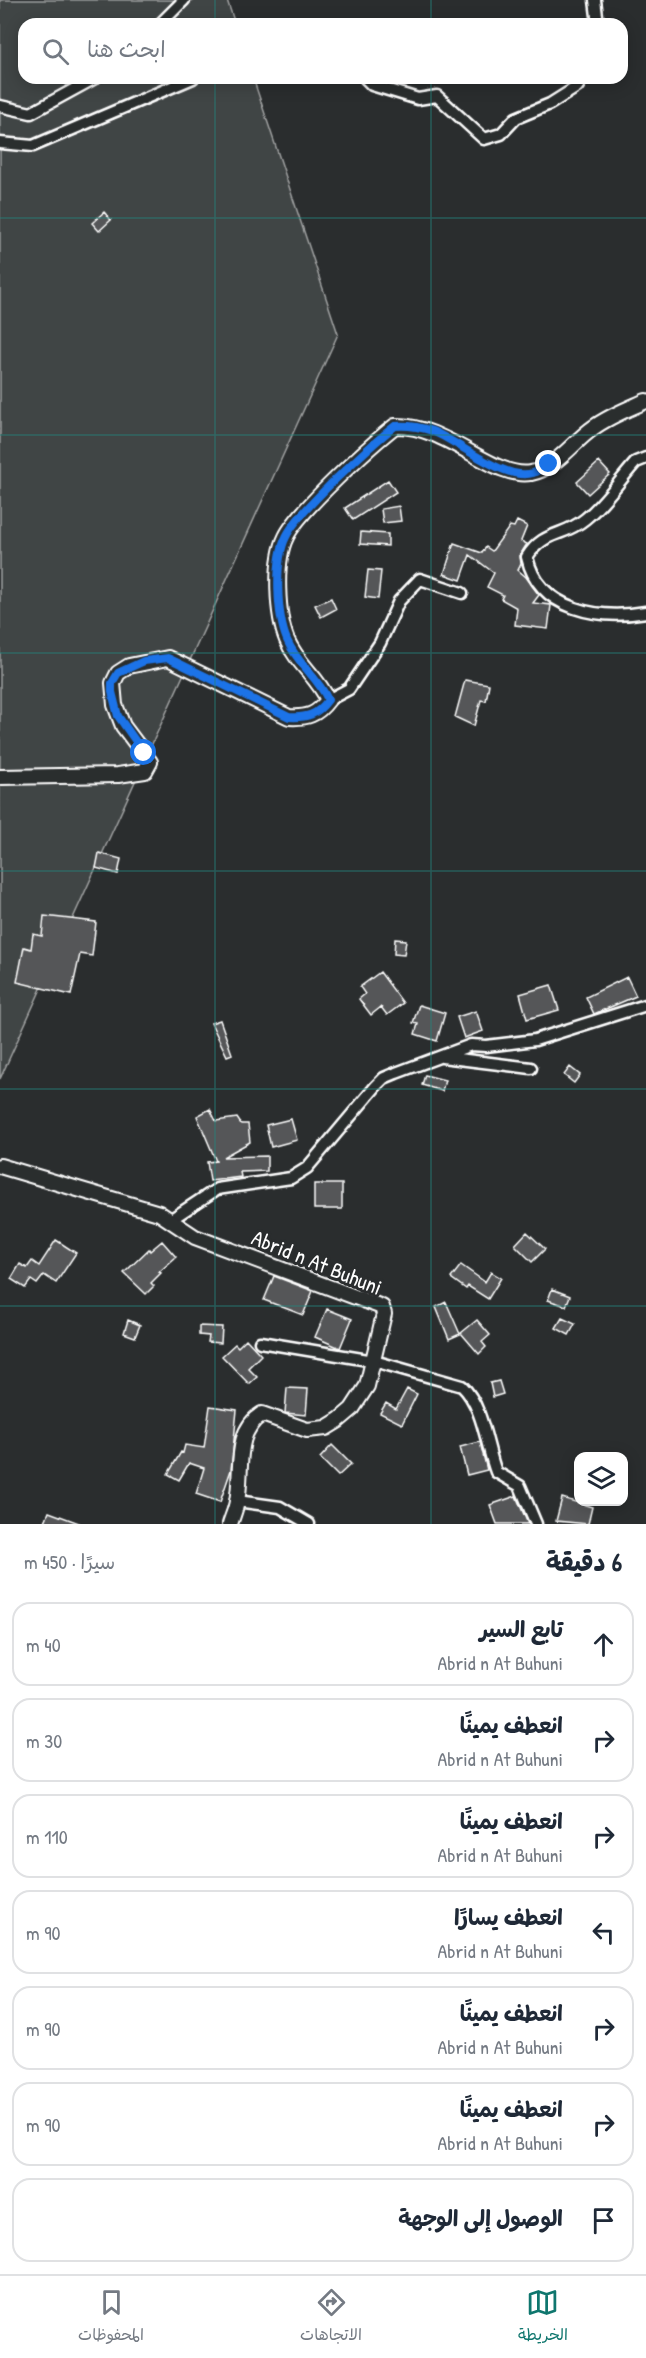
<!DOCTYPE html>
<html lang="ar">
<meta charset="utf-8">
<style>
body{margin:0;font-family:"Patrick Hand","Playpen Sans Arabic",sans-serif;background:#f2f2f3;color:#1f2937;direction:rtl}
.controls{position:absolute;right:18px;bottom:18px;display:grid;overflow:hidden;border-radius:12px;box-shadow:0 3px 15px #0003}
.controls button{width:54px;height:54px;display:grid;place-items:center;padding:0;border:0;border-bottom:2px solid #e0e1e3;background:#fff;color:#1f2937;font:30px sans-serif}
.stop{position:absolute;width:18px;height:18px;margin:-14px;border:4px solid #1a73e8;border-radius:50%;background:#fff}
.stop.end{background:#1a73e8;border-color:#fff;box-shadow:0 2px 6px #0008}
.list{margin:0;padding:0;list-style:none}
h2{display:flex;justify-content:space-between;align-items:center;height:78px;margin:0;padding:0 24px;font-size:26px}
h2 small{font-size:20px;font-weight:400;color:#747a83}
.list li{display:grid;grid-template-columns:39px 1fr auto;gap:18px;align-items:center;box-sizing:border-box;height:84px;margin:0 12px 12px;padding:0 12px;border:2px solid #e0e1e3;border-radius:18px}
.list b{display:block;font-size:22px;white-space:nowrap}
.list p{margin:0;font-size:20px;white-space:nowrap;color:#747a83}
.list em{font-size:20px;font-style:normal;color:#747a83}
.icon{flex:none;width:33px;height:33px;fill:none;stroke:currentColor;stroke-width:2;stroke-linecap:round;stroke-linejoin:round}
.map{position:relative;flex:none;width:646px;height:1524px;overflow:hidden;direction:ltr}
.search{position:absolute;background:#fff;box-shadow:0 3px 15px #0003;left:18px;right:18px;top:18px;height:66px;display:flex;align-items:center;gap:15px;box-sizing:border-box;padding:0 21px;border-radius:18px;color:#747a83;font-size:22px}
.sheet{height:750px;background:#fff}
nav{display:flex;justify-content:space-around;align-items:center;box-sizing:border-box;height:84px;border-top:2px solid #e0e1e3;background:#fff;font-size:16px;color:#747a83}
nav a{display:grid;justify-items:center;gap:3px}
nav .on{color:#0f766e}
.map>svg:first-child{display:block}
.green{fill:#414445;stroke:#a0a2a2;stroke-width:1.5}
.building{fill:#555758;stroke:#fff;stroke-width:1.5}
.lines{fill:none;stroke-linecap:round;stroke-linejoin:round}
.minor-casing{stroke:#fff;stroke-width:15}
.tertiary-casing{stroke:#fff;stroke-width:18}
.minor{stroke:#2a2d2e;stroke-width:10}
.tertiary{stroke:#2a2d2e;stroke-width:14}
.route{stroke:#1a73e8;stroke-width:8}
.grid{fill:none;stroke:#27847c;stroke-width:1.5;stroke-opacity:0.55}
.labels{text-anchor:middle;stroke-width:6;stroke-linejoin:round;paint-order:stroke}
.street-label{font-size:22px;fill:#fff;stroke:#2a2d2e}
</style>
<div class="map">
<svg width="646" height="1524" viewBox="0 0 646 1524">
<rect width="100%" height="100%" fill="#2a2d2e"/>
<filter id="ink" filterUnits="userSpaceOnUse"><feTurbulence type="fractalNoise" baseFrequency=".0167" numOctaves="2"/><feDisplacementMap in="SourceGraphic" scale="12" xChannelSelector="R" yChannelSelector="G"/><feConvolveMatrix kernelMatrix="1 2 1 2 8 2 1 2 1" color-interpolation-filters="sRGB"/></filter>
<g filter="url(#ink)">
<path class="green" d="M0,0H227L235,24H24V78H253L338,334L0,1079Z"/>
<path class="building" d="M104,212L111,220L99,231L92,223Z
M599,462L610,474L588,494L577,482Z
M388,480L396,492L353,520L345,508Z
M399,506L401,521L383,523L381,509Z
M517,521L527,526L521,541L527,544L520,555L521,564L518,570L526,577L539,595L533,603L551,605L548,629L515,625L517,608L501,599L503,595L487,587L494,573L470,555L461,580L444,574L454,543L482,553L486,547L492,551L510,526L514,527Z
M361,532L388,534V546L360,544Z
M368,570L381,571L378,599L365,597Z
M331,598L336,609L321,617L315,605Z
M465,680L489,684L486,701L481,700L474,726L455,717Z
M99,853L121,859L118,874L96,868Z
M44,916L96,922L92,956L80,954L71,995L17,982L24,947L31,949L33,934L42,936Z
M395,939L406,940L404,955L394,954Z
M380,972L403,1003L387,1015L381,1007L371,1015L359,999L365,994L360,987Z
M627,977L636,996L594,1014L586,997Z
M551,985L559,1010L527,1019L520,994Z
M419,1005L445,1013L437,1041L415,1034L418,1024L413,1023Z
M476,1011L483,1031L464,1038L457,1017Z
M220,1020L232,1054L227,1056L211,1023Z
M570,1067L580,1075L574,1083L564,1075Z
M425,1075L445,1080L442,1091L422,1085Z
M210,1109L216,1121L237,1118L241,1124H248L250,1142L223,1157L267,1156V1171L240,1172L241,1177L210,1181L207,1162L216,1161L197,1116Z
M291,1119L297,1140L271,1147L266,1125Z
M314,1184H342V1209H314Z
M527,1232L545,1249L532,1262L515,1245Z
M56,1240L76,1253L56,1283L44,1275L37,1284L31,1280L25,1288L11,1279L20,1264L27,1268L32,1261L39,1266Z
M162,1241L176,1257L159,1272L161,1273L151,1283L154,1286L146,1294L124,1273L149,1249L150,1251Z
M461,1265L485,1282L491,1272L501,1278L488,1299L468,1286L466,1289L451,1278Z
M274,1276L313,1291L303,1315L264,1300Z
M552,1289L570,1296L566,1306L548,1300Z
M446,1302L460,1334L449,1339L436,1307Z
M327,1309L352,1319L340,1348L315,1337Z
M562,1318L575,1324L569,1335L556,1328Z
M128,1320L140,1325L135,1337L124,1333Z
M477,1320L490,1335L482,1342L486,1347L479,1354L461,1333Z
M199,1326L222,1327L221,1343L208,1342L209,1336L199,1335Z
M246,1339L261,1355L248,1368L257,1377L249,1384L222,1356L235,1344L238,1347Z
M499,1381L503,1394L493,1397L490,1383Z
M287,1388L308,1389L306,1415L285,1413Z
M407,1389L417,1394L402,1424L380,1413L386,1403L396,1409Z
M210,1406L237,1410L231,1470L220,1502L196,1494L204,1468L189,1463L179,1480L168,1474L181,1452L183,1453L185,1445L204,1448Z
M480,1442L487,1470L467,1475L460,1447Z
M332,1445L351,1464L338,1476L320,1458Z
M516,1496L528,1524H497L490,1505Z
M562,1498L592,1507L588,1524L556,1521Z
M49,1512L79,1523L78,1524H44Z"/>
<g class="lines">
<g class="minor-casing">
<path id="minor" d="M595,0L598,24
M160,24L184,0
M365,78L372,85L418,99L437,96L484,139L501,134L516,118L550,104L577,87L583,78
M0,106L31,113L95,78
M0,143L33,146L193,78
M646,458L636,462C619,481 605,503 585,519C562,538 544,530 527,557C539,611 600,620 646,612
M328,700L349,689L380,643L399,601L420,579L462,593
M442,1057L531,1068
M170,1220L217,1189L291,1178L307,1168L376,1086L384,1078L396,1073L471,1045L486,1046L535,1040L646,1005
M260,1342L374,1361L462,1386C483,1406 486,1445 496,1472L520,1486L536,1524
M237,1501L280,1507L309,1524"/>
</g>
<g class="tertiary-casing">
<path id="tertiary" d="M0,777L118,775L145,771L150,762L123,726L115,705L113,683L118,673L129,666L168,658L289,717C307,718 317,715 328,700C318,677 297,664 287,640C277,616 274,561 286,537C298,511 371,445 395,426C445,424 495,480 531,473C555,469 574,441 593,428C609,416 628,409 646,401
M0,1166L159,1213L195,1237L382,1307L384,1314L367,1386L352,1409L339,1420L326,1428L307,1430L262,1414C233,1432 243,1472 237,1501C236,1509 232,1517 230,1524"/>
</g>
<use href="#minor" class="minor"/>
<use href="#tertiary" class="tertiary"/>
</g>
</g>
<g class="lines" filter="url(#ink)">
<path class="route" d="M144,753L118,716L112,692V683L118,673L144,661L168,658L289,717C307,718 317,715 328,700C318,677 297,664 287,640C277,616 274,561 286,537C298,511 371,445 395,426C408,425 420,427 432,431C458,441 505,482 533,473C538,471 544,467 549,464"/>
</g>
<path class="grid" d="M215,0V24M431,0V24M215,78V1524M431,78V1524M0,218H646M0,435H646M0,653H646M0,871H646M0,1089H646M0,1306H646"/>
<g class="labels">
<g class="street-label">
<text transform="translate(317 1262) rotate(22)" y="8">Abrid n At Buhuni</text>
</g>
</g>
</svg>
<div class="controls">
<button><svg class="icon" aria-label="layers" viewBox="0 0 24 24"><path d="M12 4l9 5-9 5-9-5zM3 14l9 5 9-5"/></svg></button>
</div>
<div class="stop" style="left:144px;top:753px"></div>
<div class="stop end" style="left:549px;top:464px"></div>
<div class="search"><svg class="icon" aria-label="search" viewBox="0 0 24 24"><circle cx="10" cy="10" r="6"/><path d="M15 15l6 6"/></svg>ابحث هنا</div>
</div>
<section class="sheet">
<h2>6 دقيقة<small>سيرًا · 450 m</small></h2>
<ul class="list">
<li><svg class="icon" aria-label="ahead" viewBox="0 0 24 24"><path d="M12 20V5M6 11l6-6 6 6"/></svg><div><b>تابع السير</b><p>Abrid n At Buhuni</p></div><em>40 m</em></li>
<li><svg class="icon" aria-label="right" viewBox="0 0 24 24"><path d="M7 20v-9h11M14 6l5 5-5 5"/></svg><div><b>انعطف يمينًا</b><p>Abrid n At Buhuni</p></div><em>30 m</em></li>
<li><svg class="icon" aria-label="right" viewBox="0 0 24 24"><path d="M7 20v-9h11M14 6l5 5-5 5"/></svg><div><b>انعطف يمينًا</b><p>Abrid n At Buhuni</p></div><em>110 m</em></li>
<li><svg class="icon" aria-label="left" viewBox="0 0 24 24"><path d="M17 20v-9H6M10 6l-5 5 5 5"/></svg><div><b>انعطف يسارًا</b><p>Abrid n At Buhuni</p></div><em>90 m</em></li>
<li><svg class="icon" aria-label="right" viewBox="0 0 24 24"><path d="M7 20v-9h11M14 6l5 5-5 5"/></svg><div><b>انعطف يمينًا</b><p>Abrid n At Buhuni</p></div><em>90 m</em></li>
<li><svg class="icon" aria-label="right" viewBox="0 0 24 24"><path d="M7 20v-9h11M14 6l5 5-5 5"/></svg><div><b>انعطف يمينًا</b><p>Abrid n At Buhuni</p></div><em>90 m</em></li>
<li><svg class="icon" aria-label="arrive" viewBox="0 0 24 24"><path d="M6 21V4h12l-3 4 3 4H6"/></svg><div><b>الوصول إلى الوجهة</b></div></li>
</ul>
</section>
<nav>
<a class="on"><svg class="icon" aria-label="map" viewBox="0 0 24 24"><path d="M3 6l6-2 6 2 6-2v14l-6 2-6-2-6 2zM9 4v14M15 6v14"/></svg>الخريطة</a>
<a><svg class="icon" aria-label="directions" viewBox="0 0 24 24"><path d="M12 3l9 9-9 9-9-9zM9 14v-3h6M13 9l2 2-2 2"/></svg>الاتجاهات</a>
<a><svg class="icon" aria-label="saved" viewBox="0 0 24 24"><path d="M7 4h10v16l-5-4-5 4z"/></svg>المحفوظات</a>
</nav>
